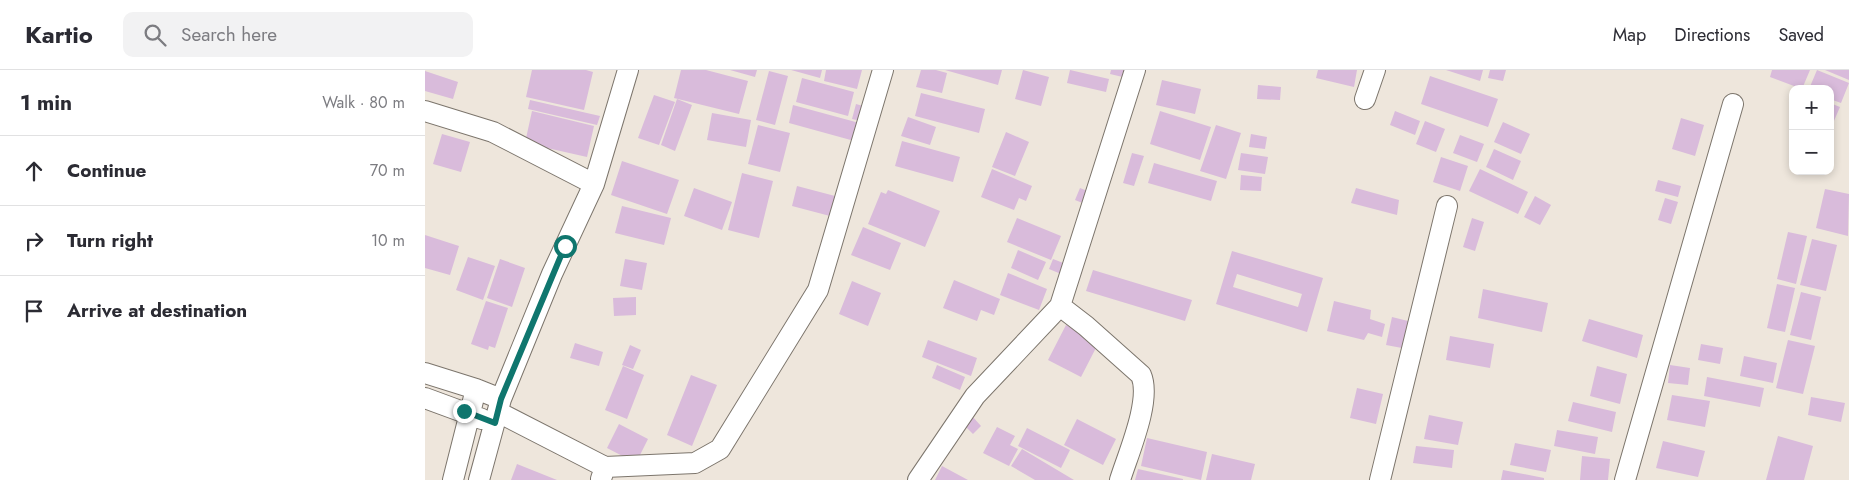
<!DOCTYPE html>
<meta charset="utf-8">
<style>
body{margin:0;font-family:Jost,sans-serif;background:#f2f2f3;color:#2b2b33}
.controls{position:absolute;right:15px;top:15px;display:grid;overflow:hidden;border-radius:10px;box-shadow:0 2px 8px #0003}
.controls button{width:45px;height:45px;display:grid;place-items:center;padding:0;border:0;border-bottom:1px solid #e1e1e2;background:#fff;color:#2b2b33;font:25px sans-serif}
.stop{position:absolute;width:15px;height:15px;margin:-11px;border:4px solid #0f766e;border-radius:50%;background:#fff}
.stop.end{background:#0f766e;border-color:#fff;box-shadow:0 1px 5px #0008}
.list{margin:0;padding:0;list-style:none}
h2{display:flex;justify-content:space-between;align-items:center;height:65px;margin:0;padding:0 20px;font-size:21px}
h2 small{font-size:16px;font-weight:400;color:#7c7c81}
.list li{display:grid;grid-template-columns:32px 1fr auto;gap:15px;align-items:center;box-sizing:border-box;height:70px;padding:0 20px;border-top:1px solid #e1e1e2}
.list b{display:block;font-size:19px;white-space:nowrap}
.list em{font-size:16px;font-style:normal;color:#7c7c81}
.icon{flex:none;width:28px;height:28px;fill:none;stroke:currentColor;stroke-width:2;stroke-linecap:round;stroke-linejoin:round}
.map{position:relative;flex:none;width:1424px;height:410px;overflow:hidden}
header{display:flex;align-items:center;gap:30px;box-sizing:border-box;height:70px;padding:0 25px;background:#fff;border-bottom:1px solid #e1e1e2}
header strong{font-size:24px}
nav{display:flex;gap:28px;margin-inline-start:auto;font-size:18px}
.search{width:350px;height:45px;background:#f2f2f3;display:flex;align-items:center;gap:12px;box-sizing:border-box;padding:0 18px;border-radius:10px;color:#7c7c81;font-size:19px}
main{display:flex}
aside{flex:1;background:#fff}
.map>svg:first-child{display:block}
.building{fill:#d9bbdb;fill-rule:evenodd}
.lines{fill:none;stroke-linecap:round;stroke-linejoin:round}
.minor-casing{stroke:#7c756c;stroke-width:22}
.minor{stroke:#fff;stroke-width:20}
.route{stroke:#0f766e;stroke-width:6}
</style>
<header>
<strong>Kartio</strong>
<div class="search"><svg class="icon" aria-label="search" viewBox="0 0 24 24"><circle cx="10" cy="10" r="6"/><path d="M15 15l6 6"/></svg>Search here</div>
<nav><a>Map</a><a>Directions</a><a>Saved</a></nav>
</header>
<main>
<aside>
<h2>1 min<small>Walk · 80 m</small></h2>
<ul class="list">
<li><svg class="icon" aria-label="ahead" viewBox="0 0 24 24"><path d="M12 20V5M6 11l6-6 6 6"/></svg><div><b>Continue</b></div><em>70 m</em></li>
<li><svg class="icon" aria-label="right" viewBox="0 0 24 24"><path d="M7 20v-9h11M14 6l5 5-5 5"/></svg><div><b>Turn right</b></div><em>10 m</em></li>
<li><svg class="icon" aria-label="arrive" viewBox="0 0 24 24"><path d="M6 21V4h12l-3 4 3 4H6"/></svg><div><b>Arrive at destination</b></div></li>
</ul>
</aside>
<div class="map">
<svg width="1424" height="410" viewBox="0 0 1424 410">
<rect width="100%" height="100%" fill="#eee6dc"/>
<path class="building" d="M107,0H161L168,2L159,40L101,27Z
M256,0H281L323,11L314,44L249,28Z
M305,0H332L330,7Z
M366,0H397L395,8Z
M401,0H437L432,19L399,11Z
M496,0H511L522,3L517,23L491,17Z
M520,0H577L573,15Z
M598,0L624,7L616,36L590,29Z
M645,0L684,9L681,22L642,13Z
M686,0H705L702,8L685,4Z
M893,0H932L929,17L891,8Z
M1021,0H1058L1055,11Z
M1065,0H1081L1078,11L1063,8Z
M1347,0H1385L1377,19L1345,7Z
M1392,0L1424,13L1416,33L1405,29V19H1384Z
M1400,0H1424V10Z
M0,1L33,12L28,29L0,21Z
M344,1L363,6L350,55L331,50Z
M1005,6L1073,29L1063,57L996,34Z
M377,8L429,22L423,46L371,32Z
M737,10L776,19L770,44L731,35Z
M833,15L856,17L855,30L832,29Z
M496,23L560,39L554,63L490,46Z
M229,25L250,32L234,75L213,68Z
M252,29L267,35L250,81L236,75Z
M105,30L175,46L172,55L103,39Z
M1405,33L1415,37L1405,60Z
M431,34L445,38L441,52L427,49Z
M368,35L438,54L433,72L364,53Z
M107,41L169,56L162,87L100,73Z
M735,41L786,57L775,90L725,74Z
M970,41L995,51L990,65L965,55Z
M287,43L326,50L321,77L282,70Z
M483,47L511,57L505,75L476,66Z
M1256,48L1279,55L1270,86L1247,79Z
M1000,51L1020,59L1011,82L991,74Z
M1078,52L1105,64L1096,84L1069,72Z
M333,55L365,63L355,102L323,94Z
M791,55L816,63L801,109L775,101Z
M581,62L604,72L590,106L567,97Z
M17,64L45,72L36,102L8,94Z
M826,64L842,67L840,79L824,77Z
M1035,65L1059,74L1052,92L1028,83Z
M477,71L535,87L528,112L470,96Z
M1069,79L1096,91L1088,110L1061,97Z
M707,83L719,86L709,116L698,113Z
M816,83L843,87L840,104L813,100Z
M1016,87L1043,96L1035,121L1008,112Z
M197,91L254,110L242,144L186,125Z
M729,93L792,111L786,131L723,113Z
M567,99L607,116L601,131L594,128L589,140L556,127Z
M1055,99L1103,122L1093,144L1044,121Z
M317,103L348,111L334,168L303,160Z
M816,105L837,107L836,121L815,120Z
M1233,110L1256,116L1253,127L1230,121Z
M372,116L410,126L405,146L367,136Z
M269,118L307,132L297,160L259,146Z
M655,118L665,122L660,134L650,130Z
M931,118L974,130L972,145L926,133Z
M1400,119L1424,124L1423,166L1391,158Z
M463,120L515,141L500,177L443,154L456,122L461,124Z
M1110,126L1126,135L1115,155L1099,147Z
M1240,128L1253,132L1246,154L1233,150Z
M197,136L246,148L239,175L190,163Z
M592,148L636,166L626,190L582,172Z
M1047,148L1059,152L1050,181L1038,177Z
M438,157L476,173L465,200L426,185Z
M1363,162L1382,166L1371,214L1352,209Z
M0,165L34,176L25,205L0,198Z
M1387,169L1412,175L1401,221L1375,215Z
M593,180L621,192L613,210L586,198Z
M807,181L898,208L882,262L791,234ZM812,204L877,224L873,237L808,217Z
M43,187L70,196L58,230L31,220Z
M75,189L100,198L87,237L62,228Z
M200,189L222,193L217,220L195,216Z
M628,189L641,194L636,204L624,199Z
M668,200L767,230L760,251L661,221Z
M583,203L622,219L614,240L575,225Z
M529,210L575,229L569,245L556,240L552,251L518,238Z
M427,211L456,223L443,256L414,244Z
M1352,214L1370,218L1360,262L1342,258Z
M1058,219L1123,233L1117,262L1053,248Z
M1376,222L1396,227L1386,270L1365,265Z
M211,227V245L189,246L188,228Z
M61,231L83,238L70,278L64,276L63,280L46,274Z
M909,231L946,240L945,249L960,254L957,267L943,263L939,270L902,261Z
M967,247L983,251L977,278L961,275Z
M1164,249L1218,265L1212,288L1157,271Z
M641,255L674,272L656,307L623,290Z
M1025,266L1069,274L1065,298L1021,290Z
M503,270L552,288L546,306L497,287Z
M1363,270L1390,276L1378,324L1351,318Z
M150,273L178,282L174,296L145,288Z
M1276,274L1298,278L1295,294L1273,290Z
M205,275L216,280L208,299L197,295Z
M1319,286L1352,293L1348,313L1315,306Z
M512,295L540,307L535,320L507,308Z
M1245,295L1265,298L1263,315L1243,313Z
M198,296L219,305L202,349L180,340Z
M1172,296L1202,304L1195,334L1165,326Z
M266,305L292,315L267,376L242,365Z
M1282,307L1339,318L1335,337L1279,326Z
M932,318L958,324L951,354L925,348Z
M1247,325L1285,331L1280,357L1242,350Z
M1386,327L1420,333L1416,352L1383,345Z
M1148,332L1191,342L1187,362L1143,351Z
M1004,345L1038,352L1033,375L999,369Z
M547,346L556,356L548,364L538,354Z
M652,349L691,369L678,395L639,375Z
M194,354L223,369L211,393L182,378Z
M572,357L590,366L585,375L593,379L584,396L558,383Z
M602,358L645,380L636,398L593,376Z
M1132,360L1173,367L1170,384L1129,376Z
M1353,366L1388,376L1379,410H1341Z
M722,368L782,382L776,410L716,396Z
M1238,371L1280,381L1273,407L1231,398Z
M1090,373L1126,380L1121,402L1085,395Z
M991,376L1029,380L1027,398L988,393Z
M597,379L649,410H610L586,396Z
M787,384L830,394L826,410H781Z
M1157,386L1185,389L1183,410H1155Z
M92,394L132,410H86Z
M517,396L543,410H510Z
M713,399L758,409V410H710Z
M1078,400L1119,408V410H1076Z"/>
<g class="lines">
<g class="minor-casing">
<path id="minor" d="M940,29L950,0
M0,41L68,62L169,114
M635,236L661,256L716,305C727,330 703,384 695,410
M0,303L51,319L76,329L54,410
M0,328L57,349
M76,329L127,204L169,114L203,0
M73,342L180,397L176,409
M180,397L270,393L295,379L393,220L458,0
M28,410L51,319
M493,410L550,326L635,236L710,0
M955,410L1022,136
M1200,410L1308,34"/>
</g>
<use href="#minor" class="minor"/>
</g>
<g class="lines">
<path class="route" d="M39,341L70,353L76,329L140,176"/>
</g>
</svg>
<div class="controls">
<button>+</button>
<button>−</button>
</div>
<div class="stop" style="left:140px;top:176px"></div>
<div class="stop end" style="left:39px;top:341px"></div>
</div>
</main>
